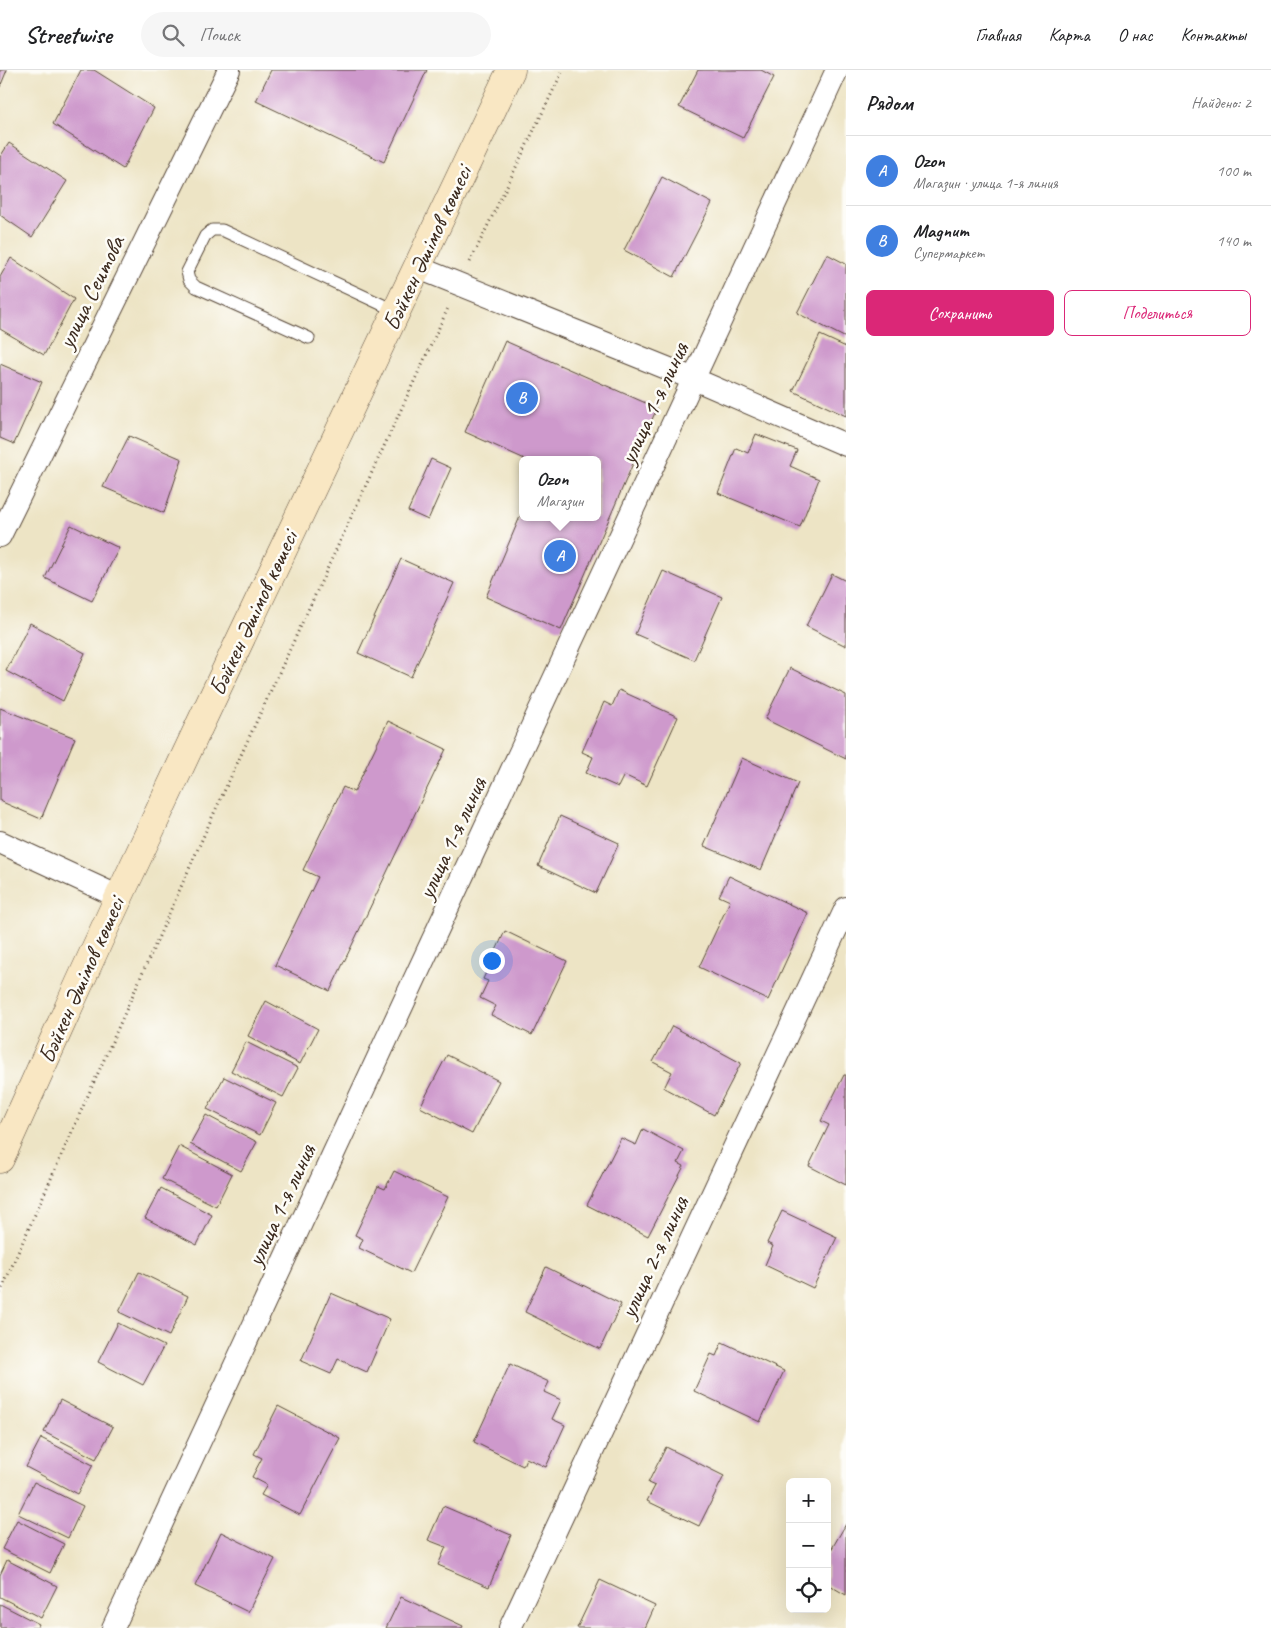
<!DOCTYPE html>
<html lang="ru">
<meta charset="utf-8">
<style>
body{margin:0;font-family:Caveat,sans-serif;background:#f6f6f6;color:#202124}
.controls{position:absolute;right:15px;bottom:15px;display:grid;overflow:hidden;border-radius:8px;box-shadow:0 5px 20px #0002}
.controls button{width:45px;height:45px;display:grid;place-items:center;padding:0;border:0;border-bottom:1px solid #e0e0e0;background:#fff;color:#202124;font:25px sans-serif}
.you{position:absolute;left:491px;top:890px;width:18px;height:18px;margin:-12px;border:4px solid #fff;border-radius:50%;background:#1a73e8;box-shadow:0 0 0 8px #1a73e833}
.badge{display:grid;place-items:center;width:32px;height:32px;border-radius:50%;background:#db2777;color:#fff;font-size:16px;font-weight:700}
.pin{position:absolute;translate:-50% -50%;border:2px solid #fff;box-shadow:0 1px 5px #0006}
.popup{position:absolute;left:519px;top:386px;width:82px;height:65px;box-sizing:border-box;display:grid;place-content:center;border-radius:8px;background:#fff;filter:drop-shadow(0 1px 4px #0005);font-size:16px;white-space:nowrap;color:#757577}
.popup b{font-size:19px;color:#202124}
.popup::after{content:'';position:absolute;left:50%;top:100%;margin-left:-10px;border:10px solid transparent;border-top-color:#fff}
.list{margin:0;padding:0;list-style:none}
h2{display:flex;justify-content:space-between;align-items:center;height:65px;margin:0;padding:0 20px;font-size:21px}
h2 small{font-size:16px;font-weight:400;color:#757577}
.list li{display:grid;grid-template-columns:32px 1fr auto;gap:15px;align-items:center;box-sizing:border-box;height:70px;padding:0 20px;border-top:1px solid #e0e0e0}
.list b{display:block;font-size:19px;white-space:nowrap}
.list p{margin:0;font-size:16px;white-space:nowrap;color:#757577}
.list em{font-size:16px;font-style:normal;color:#757577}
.actions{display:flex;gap:10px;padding:15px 20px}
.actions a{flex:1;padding:11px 0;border:1px solid #db2777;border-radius:8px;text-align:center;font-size:18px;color:#db2777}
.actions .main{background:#db2777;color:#fff}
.icon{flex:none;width:28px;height:28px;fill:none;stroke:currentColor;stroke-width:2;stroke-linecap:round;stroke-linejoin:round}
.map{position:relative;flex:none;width:846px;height:1558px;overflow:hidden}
header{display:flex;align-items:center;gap:30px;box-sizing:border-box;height:70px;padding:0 25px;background:#fff;border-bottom:1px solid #e0e0e0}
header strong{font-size:24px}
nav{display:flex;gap:28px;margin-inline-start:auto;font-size:18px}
.search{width:350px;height:45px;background:#f6f6f6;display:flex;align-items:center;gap:12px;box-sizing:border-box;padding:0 18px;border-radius:28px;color:#757577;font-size:19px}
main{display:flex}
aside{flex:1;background:#fff}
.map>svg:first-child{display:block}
.building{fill:#ce99cc}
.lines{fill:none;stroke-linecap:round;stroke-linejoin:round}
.service-casing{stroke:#564637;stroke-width:13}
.minor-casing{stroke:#564637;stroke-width:24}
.secondary-casing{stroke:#564637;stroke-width:29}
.path{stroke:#564637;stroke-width:3;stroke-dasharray:1 4;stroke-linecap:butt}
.service{stroke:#fff;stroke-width:11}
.minor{stroke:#fff;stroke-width:22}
.secondary{stroke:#f9e7c3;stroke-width:28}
.labels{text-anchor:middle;stroke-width:5;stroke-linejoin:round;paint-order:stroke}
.street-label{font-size:24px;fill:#3b2a1e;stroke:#fdfcf7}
</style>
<header>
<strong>Streetwise</strong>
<div class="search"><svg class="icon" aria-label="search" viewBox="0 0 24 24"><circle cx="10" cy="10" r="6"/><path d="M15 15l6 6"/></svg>Поиск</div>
<nav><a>Главная</a><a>Карта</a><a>О нас</a><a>Контакты</a></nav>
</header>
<main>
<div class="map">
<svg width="846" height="1558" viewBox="0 0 846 1558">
<rect width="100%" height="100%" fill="#fdfcf7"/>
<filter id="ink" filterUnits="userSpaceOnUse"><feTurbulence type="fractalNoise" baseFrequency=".02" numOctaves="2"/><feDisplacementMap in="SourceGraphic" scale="10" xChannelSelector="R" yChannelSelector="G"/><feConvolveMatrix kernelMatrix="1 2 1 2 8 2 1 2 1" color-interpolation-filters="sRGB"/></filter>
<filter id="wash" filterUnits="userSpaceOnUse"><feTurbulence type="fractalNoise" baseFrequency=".0096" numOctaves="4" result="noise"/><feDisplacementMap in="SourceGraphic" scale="20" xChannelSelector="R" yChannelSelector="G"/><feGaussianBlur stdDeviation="1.12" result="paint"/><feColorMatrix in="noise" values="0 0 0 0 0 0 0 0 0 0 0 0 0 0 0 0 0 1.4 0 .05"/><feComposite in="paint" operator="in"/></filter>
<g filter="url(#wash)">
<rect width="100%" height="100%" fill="#ede4c5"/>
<g id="blocks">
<path class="building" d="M0,0H7L0,17Z
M81,0H94L154,38L123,99L53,54Z
M271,0H427L384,92L256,31Z
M698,0H761L774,7L743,68L679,37Z
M9,73L67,111L32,167L0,145V87Z
M662,107L712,133L674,207L624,180Z
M827,184L846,194V268L797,243Z
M11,188L74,229L44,285L0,259V207Z
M820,265L846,277V346L793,321Z
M505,271L657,338L561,560L486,527L522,442V447H598V390H527L465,362Z
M0,294L42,312L14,374L0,368Z
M756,364L797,380L790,396L819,409L800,457L718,423L736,378L748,383Z
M129,366L182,389L164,443L103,417Z
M431,389L451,398L428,450L408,441Z
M71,455L119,478L92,531L45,508Z
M401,489L454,513L411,607L358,583Z
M663,501L722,527L694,590L635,564Z
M832,504L846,511V576L806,556Z
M30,553L85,583L63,631L6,601Z
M790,598L846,625V689L765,649Z
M619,620L678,647L647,716L624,705L618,717L586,703L593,687L582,682L604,632L612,636Z
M0,638L75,668L41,749L0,731Z
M388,651L446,679L330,921L275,895L318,807L303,800L343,717L354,722Z
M742,688L798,713L761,800L704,776Z
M560,746L619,773L596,823L538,796Z
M729,806L808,843L768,930L699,897L730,831L719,826Z
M505,861L567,891L532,965L491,945L496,936L480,928L488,911L483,909Z
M266,931L318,959L300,994L248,966Z
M672,956L741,993L714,1045L664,1018L672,1002L653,992Z
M246,972L298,998L283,1027L231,1001Z
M447,985L499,1011L472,1064L420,1037Z
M844,1005H846V1115L809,1096L829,1055L821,1051Z
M224,1007L276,1033L260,1065L207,1039Z
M206,1045L257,1072L241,1101L190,1074Z
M643,1059L684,1081L678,1093L684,1096L648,1166L587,1135L621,1068L636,1075Z
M179,1076L232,1104L216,1136L162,1109Z
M394,1101L448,1127L411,1203L359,1178L363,1169L355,1165L378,1116L385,1119Z
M161,1118L212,1145L197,1175L145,1148Z
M782,1141L837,1167L813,1218L765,1195L773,1176L767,1173Z
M546,1197L621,1234L600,1279L525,1242Z
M139,1202L188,1226L169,1266L119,1242Z
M331,1223L390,1249L367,1302L338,1289L331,1304L301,1291Z
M118,1253L164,1276L143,1315L98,1292Z
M722,1272L784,1301L760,1352L694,1321L711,1284L716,1286Z
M510,1294L549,1312L544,1322L561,1330L552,1349L565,1355L546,1397L526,1388L523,1396L474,1372Z
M60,1330L113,1357L96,1389L44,1362Z
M278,1336L340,1368L300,1445L261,1425L267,1415L252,1407L262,1388L254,1384Z
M41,1368L93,1395L77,1424L26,1397Z
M666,1377L724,1406L699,1456L647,1431L655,1416L648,1413Z
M34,1412L83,1436L68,1468L18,1444Z
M443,1436L511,1465L489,1517L438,1495L446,1477L428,1470Z
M17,1450L64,1474L50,1503L2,1479Z
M846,1454V1525L827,1514V1487Z
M221,1462L275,1489L248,1542L195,1516Z
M7,1490L57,1516L41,1548L0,1527V1505Z
M600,1510L655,1536L645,1558H577Z
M401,1527L463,1556L462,1558H386Z
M0,1534L39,1554L37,1558H0Z"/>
</g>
</g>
<g filter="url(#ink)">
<use href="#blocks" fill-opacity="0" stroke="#564637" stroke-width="1"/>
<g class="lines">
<g class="service-casing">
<path id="service" d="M309,268L196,217L189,210L187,202L205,166L212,160H222L398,242"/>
</g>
<g class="minor-casing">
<path id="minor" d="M419,198L694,309L846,375
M0,466L229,0
M0,772L119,827
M113,1558L837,0
M510,1558L846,838"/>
</g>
<g class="secondary-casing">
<path id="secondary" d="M0,1089C40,1001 79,913 120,825C248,549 382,276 511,0"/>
</g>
<path class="path" d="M470,192L563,0
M0,1223L209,754L449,236"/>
<use href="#service" class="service"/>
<use href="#minor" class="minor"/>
<use href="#secondary" class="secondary"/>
</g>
</g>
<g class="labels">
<g class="street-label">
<text transform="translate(427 178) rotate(-65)" y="8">Бәйкен Әшімов көшесі</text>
<text transform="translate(91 222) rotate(-64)" y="8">улица Сеитова</text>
<text transform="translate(654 333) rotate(-65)" y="8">улица 1-я линия</text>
<text transform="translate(253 543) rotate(-65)" y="8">Бәйкен Әшімов көшесі</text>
<text transform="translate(452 768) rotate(-65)" y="8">улица 1-я линия</text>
<text transform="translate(81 910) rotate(-66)" y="8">Бәйкен Әшімов көшесі</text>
<text transform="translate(281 1135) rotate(-65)" y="8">улица 1-я линия</text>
<text transform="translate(654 1187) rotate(-65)" y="8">улица 2-я линия</text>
</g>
</g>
</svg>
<div class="controls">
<button>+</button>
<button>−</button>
<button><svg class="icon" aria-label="locate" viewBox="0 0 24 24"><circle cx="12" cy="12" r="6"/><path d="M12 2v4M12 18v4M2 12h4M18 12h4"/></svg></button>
</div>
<div class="you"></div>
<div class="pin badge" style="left:560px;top:486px;background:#3f7fe0">A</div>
<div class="popup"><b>Ozon</b>Магазин</div>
<div class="pin badge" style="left:522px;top:328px;background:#3f7fe0">B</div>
</div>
<aside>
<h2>Рядом<small>Найдено: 2</small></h2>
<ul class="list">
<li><span class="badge" style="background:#3f7fe0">A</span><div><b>Ozon</b><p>Магазин · улица 1-я линия</p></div><em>100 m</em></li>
<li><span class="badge" style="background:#3f7fe0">B</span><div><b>Magnum</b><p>Супермаркет</p></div><em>140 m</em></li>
</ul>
<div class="actions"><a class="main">Сохранить</a><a>Поделиться</a></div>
</aside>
</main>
